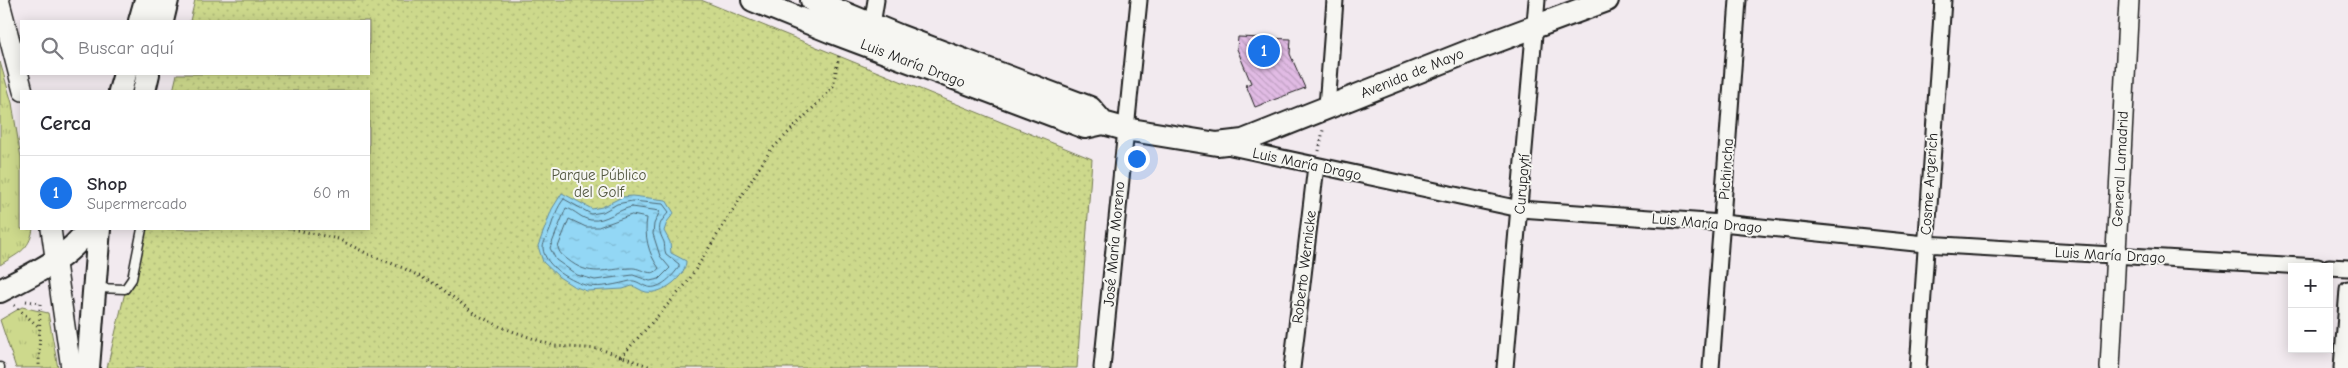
<!DOCTYPE html>
<html lang="es">
<meta charset="utf-8">
<style>
body{margin:0;font-family:"Comic Neue",sans-serif;background:#f2f2f3;color:#2b2b33}
.controls{position:absolute;right:15px;bottom:15px;display:grid;overflow:hidden;border-radius:0px;box-shadow:0 2px 12px #0003}
.controls button{width:45px;height:45px;display:grid;place-items:center;padding:0;border:0;border-bottom:1px solid #e1e1e2;background:#fff;color:#2b2b33;font:25px sans-serif}
.you{position:absolute;left:1136px;top:158px;width:18px;height:18px;margin:-12px;border:4px solid #fff;border-radius:50%;background:#1a73e8;box-shadow:0 0 0 8px #1a73e833}
.badge{display:grid;place-items:center;width:32px;height:32px;border-radius:50%;background:#1a73e8;color:#fff;font-size:16px;font-weight:700}
.pin{position:absolute;translate:-50% -50%;border:2px solid #fff;box-shadow:0 1px 5px #0006}
.list{margin:0;padding:0;list-style:none}
h2{display:flex;justify-content:space-between;align-items:center;height:65px;margin:0;padding:0 20px;font-size:21px}
h2 small{font-size:16px;font-weight:400;color:#7c7c81}
.list li{display:grid;grid-template-columns:32px 1fr auto;gap:15px;align-items:center;box-sizing:border-box;height:75px;padding:0 20px;border-top:1px solid #e1e1e2}
.list b{display:block;font-size:19px;white-space:nowrap}
.list p{margin:0;font-size:16px;white-space:nowrap;color:#7c7c81}
.list em{font-size:16px;font-style:normal;color:#7c7c81}
.icon{flex:none;width:28px;height:28px;fill:none;stroke:currentColor;stroke-width:2;stroke-linecap:round;stroke-linejoin:round}
.map{position:relative;flex:none;width:2348px;height:368px;overflow:hidden}
.search{position:absolute;background:#fff;box-shadow:0 2px 12px #0003;left:20px;top:20px;width:350px;height:55px;display:flex;align-items:center;gap:12px;box-sizing:border-box;padding:0 18px;border-radius:0px;color:#7c7c81;font-size:19px}
.panel{position:absolute;background:#fff;box-shadow:0 2px 12px #0003;left:20px;top:90px;width:350px;height:140px;border-radius:0px}
.map>svg:first-child{display:block}
.grass{fill:url(#grass-tufts);stroke:#747a54}
.park{fill:url(#park-dots);stroke:#747a54}
.water{fill:url(#water-ripples);stroke:#638c9e}
.lines{fill:none;stroke-linecap:round;stroke-linejoin:round}
.shore{stroke:#4c6773;stroke-width:1}
.building{fill:url(#building-back-hatch);stroke:#1c1c1c}
.service-casing{stroke:#1c1c1c;stroke-width:11}
.minor-casing{stroke:#1c1c1c;stroke-width:19}
.tertiary-casing{stroke:#1c1c1c;stroke-width:22}
.secondary-casing{stroke:#1c1c1c;stroke-width:26}
.path{stroke:#1c1c1c;stroke-width:3;stroke-dasharray:1 4;stroke-linecap:butt}
.service{stroke:#f6f6f2;stroke-width:8}
.minor{stroke:#f6f6f2;stroke-width:15}
.tertiary{stroke:#f6f6f2;stroke-width:19}
.secondary{stroke:#f6f6f2;stroke-width:22}
.labels{text-anchor:middle;stroke-width:4;stroke-linejoin:round;paint-order:stroke}
.street-label{font-size:15px;fill:#1c1c1c;stroke:#f6f6f2}
.park-label{font-size:15px;fill:#51553e;stroke:#f6f6f2}
</style>
<div class="map">
<svg width="2348" height="368" viewBox="0 0 2348 368">
<defs>
<pattern id="grass-tufts" width="24" height="20" patternUnits="userSpaceOnUse" patternTransform="scale(1.25)"><rect width="24" height="20" fill="#cdd98c"/><path d="M3 7l-1-3M5 7V3M7 7l1-3M15 17l-1-3M17 17v-4M19 17l1-3" fill="none" stroke="#afba78"/></pattern>
<pattern id="park-dots" width="8" height="8" patternUnits="userSpaceOnUse" patternTransform="scale(1.25)"><rect width="8" height="8" fill="#cdd98c"/><path d="M2 2h.1M6 6h.1" fill="none" stroke="#afba78" stroke-width="1.8" stroke-linecap="round"/></pattern>
<pattern id="water-ripples" width="26" height="14" patternUnits="userSpaceOnUse" patternTransform="scale(1.25)"><rect width="26" height="14" fill="#93d7f5"/><path d="M2 4q2-2 4 0t4 0M15 11q2-2 4 0t4 0" fill="none" stroke="#7eb8d1"/></pattern>
<pattern id="building-back-hatch" width="6" height="6" patternUnits="userSpaceOnUse" patternTransform="scale(1.25)"><rect width="6" height="6" fill="#e1bbe4"/><path d="M-1 5l2 2M0 0l6 6M5-1l2 2" fill="none" stroke="#c0a0c3"/></pattern>
</defs>
<rect width="100%" height="100%" fill="#f2eaef"/>
<filter id="ink" filterUnits="userSpaceOnUse"><feTurbulence type="fractalNoise" baseFrequency=".02" numOctaves="2"/><feDisplacementMap in="SourceGraphic" scale="10" xChannelSelector="R" yChannelSelector="G"/><feConvolveMatrix kernelMatrix="1 2 1 2 8 2 1 2 1" color-interpolation-filters="sRGB"/></filter>
<g filter="url(#ink)">
<path class="grass" d="M0,62L12,103L21,158V229H33C29,251 18,253 0,265Z
M22,307L48,313L58,368H16L0,320Z"/>
<path class="park" d="M195,0H701L1092,159L1077,368H107L140,229H369V91H173L177,74H369V21H190Z"/>
<path class="water" d="M562,193L592,209L602,207L622,197L632,196L666,200L674,213L667,222L664,231L670,242L671,253L686,261C686,277 662,295 646,292C641,291 637,287 632,286L623,289L587,291L573,286L559,277L543,262L538,246L552,209Z"/>
<g class="lines">
<path class="shore" d="M564,199L591,214L603,212L617,204L632,201L663,204L669,212C658,224 657,228 664,242C665,245 664,250 666,254L679,264V267C672,277 658,292 645,286C640,284 636,280 630,281C618,284 601,288 589,286C573,283 544,266 543,248C543,242 548,236 550,230C553,220 557,207 564,199Z
M632,207L660,211L654,224L653,234L660,256L670,268L659,279L650,281L633,275L595,280L577,275L556,260L550,248L566,208C575,210 581,219 591,220C606,222 618,209 632,207Z
M632,215L647,218C644,234 648,254 659,268C652,279 641,267 631,268C605,269 590,278 567,259C563,256 559,253 558,247L569,219L586,227H598Z"/>
</g>
<path class="building" d="M1238,37L1291,39L1290,54L1305,88L1255,107L1246,85L1251,83L1237,49Z"/>
<g class="lines">
<g class="service-casing">
<path id="service" d="M96,288L125,289L132,279L142,229
M0,367V368"/>
</g>
<g class="minor-casing">
<path id="minor" d="M872,25L876,0
M1327,107L1335,0
M1231,147L1520,209L1722,223L1925,244L2318,267
M2329,267L2348,268
M1102,368L1139,0
M1292,368L1316,166
M1505,368L1537,0
M1711,368L1738,0
M1918,368L1943,0
M2342,368L2348,289"/>
</g>
<g class="tertiary-casing">
<path id="tertiary" d="M0,3L23,91
M51,229L71,368
M2110,368L2129,0"/>
</g>
<g class="secondary-casing">
<path id="secondary" d="M753,0L832,32L1085,127L1103,123L1125,129L1217,144L1243,141L1475,49L1607,0
M812,0L899,36L1090,108L1103,123
M140,21L146,0
M162,21L167,0
M120,91L125,74
M144,91L148,74
M0,291C32,274 67,260 88,229
M88,368L99,229"/>
</g>
<path class="path" d="M1319,151L1323,130
M293,229L338,239L370,255L403,268L437,285L475,314L501,327L554,346L600,349L654,368
M26,301L40,303L39,368
M14,305L39,327
M621,357L687,283L770,151L827,94L833,86L839,56"/>
<use href="#service" class="service"/>
<use href="#minor" class="minor"/>
<use href="#tertiary" class="tertiary"/>
<use href="#secondary" class="secondary"/>
</g>
</g>
<g class="labels">
<g class="street-label">
<text transform="translate(913 63) rotate(21)" y="5">Luis María Drago</text>
<text transform="translate(1412 73) rotate(-22)" y="5">Avenida de Mayo</text>
<text transform="translate(1307 164) rotate(12)" y="5">Luis María Drago</text>
<text transform="translate(1726 169) rotate(-86)" y="5">Pichincha</text>
<text transform="translate(2120 169) rotate(-87)" y="5">General Lamadrid</text>
<text transform="translate(1522 184) rotate(-85)" y="5">Curupaytí</text>
<text transform="translate(1929 184) rotate(-86)" y="5">Cosme Argerich</text>
<text transform="translate(1707 223) rotate(5)" y="5">Luis María Drago</text>
<text transform="translate(1114 244) rotate(-85)" y="5">José María Moreno</text>
<text transform="translate(2110 255) rotate(3)" y="5">Luis María Drago</text>
<text transform="translate(1304 267) rotate(-83)" y="5">Roberto Wernicke</text>
</g>
<g class="park-label">
<text x="599" y="180">Parque Público<tspan x="599" dy="17">del Golf</tspan></text>
</g>
</g>
</svg>
<div class="controls">
<button>+</button>
<button>−</button>
</div>
<div class="you"></div>
<div class="pin badge" style="left:1264px;top:51px">1</div>
<div class="search"><svg class="icon" aria-label="search" viewBox="0 0 24 24"><circle cx="10" cy="10" r="6"/><path d="M15 15l6 6"/></svg>Buscar aquí</div>
<section class="panel">
<h2>Cerca<small></small></h2>
<ul class="list">
<li><span class="badge">1</span><div><b>Shop</b><p>Supermercado</p></div><em>60 m</em></li>
</ul>
</section>
</div>
